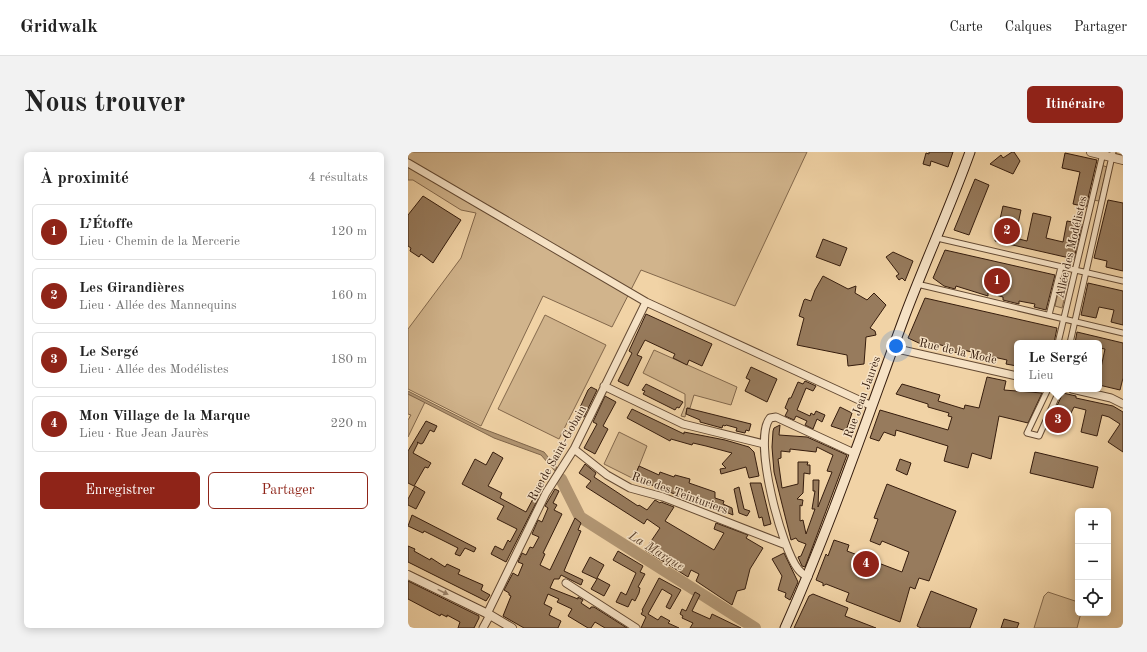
<!DOCTYPE html>
<html lang="fr">
<meta charset="utf-8">
<style>
body{margin:0;font-family:"Old Standard TT",serif;background:#f2f2f2;color:#222}
.controls{position:absolute;right:12px;bottom:12px;display:grid;overflow:hidden;border-radius:6px;box-shadow:0 2px 10px #0003}
.controls button{width:36px;height:36px;display:grid;place-items:center;padding:0;border:0;border-bottom:1px solid #e0e0e0;background:#fff;color:#222;font:20px sans-serif}
.you{position:absolute;left:488px;top:194px;width:14px;height:14px;margin:-10px;border:3px solid #fff;border-radius:50%;background:#1a73e8;box-shadow:0 0 0 6px #1a73e833}
.badge{display:grid;place-items:center;width:26px;height:26px;border-radius:50%;background:#8f2418;color:#fff;font-size:13px;font-weight:700}
.pin{position:absolute;translate:-50% -50%;border:2px solid #fff;box-shadow:0 1px 4px #0006}
.popup{position:absolute;left:606px;top:188px;width:88px;height:52px;box-sizing:border-box;display:grid;place-content:center;border-radius:6px;background:#fff;filter:drop-shadow(0 1px 3px #0005);font-size:13px;white-space:nowrap;color:#767676}
.popup b{font-size:15px;color:#222}
.popup::after{content:'';position:absolute;left:50%;top:100%;margin-left:-8px;border:8px solid transparent;border-top-color:#fff}
.list{margin:0;padding:0;list-style:none}
h2{display:flex;justify-content:space-between;align-items:center;height:52px;margin:0;padding:0 16px;font-size:17px}
h2 small{font-size:13px;font-weight:400;color:#767676}
.list li{display:grid;grid-template-columns:26px 1fr auto;gap:12px;align-items:center;box-sizing:border-box;height:56px;margin:0 8px 8px;padding:0 8px;border:1px solid #e0e0e0;border-radius:6px}
.list b{display:block;font-size:15px;white-space:nowrap}
.list p{margin:0;font-size:13px;white-space:nowrap;color:#767676}
.list em{font-size:13px;font-style:normal;color:#767676}
.actions{display:flex;gap:8px;padding:12px 16px}
.actions a{flex:1;padding:9px 0;border:1px solid #8f2418;border-radius:6px;text-align:center;font-size:14px;color:#8f2418}
.actions .main{background:#8f2418;color:#fff}
.icon{flex:none;width:22px;height:22px;fill:none;stroke:currentColor;stroke-width:2;stroke-linecap:round;stroke-linejoin:round}
.map{position:relative;flex:none;width:715px;height:476px;overflow:hidden;border-radius:6px}
header{display:flex;align-items:center;gap:24px;box-sizing:border-box;height:56px;padding:0 20px;background:#fff;border-bottom:1px solid #e0e0e0}
header strong{font-size:19px}
nav{display:flex;gap:22px;margin-inline-start:auto;font-size:14px}
.intro{display:flex;align-items:center;justify-content:space-between;box-sizing:border-box;height:96px;padding:0 24px}
h1{margin:0;font-size:28px}
.button{padding:10px 18px;border-radius:6px;background:#8f2418;color:#fff;font-size:14px;font-weight:700}
main{display:flex;gap:24px;padding:0 24px}
aside{flex:1;background:#fff;border-radius:6px;box-shadow:0 2px 10px #0003}
.map>svg:first-child{display:block}
.green{fill:#d1b48c;stroke:#83684c}
.water{fill:#b19572;stroke:#7f654a}
.lines{fill:none;stroke-linecap:round;stroke-linejoin:round}
.river{stroke:#b19572;stroke-width:12}
.building{fill:#977b5d;stroke:#351c0d;fill-rule:evenodd}
.pedestrian-casing{stroke:#644a33;stroke-width:7}
.minor-casing{stroke:#644a33;stroke-width:9}
.tertiary-casing{stroke:#644a33;stroke-width:10}
.secondary-casing{stroke:#351c0d;stroke-width:11}
.pedestrian{stroke:#f6e2c5;stroke-width:5}
.minor{stroke:#f6e2c5;stroke-width:7}
.tertiary{stroke:#f6e2c5;stroke-width:8}
.secondary{stroke:#f6e2c5;stroke-width:9}
.oneway{fill:#9f8972}
.labels{text-anchor:middle;stroke-width:3;stroke-linejoin:round;paint-order:stroke}
.street-label{font-size:12px;fill:#351c0d;stroke:#f6e2c5}
.water-label{font-size:13px;font-style:italic;fill:#604630;stroke:#f6e2c5}
</style>
<header>
<strong>Gridwalk</strong>
<nav><a>Carte</a><a>Calques</a><a>Partager</a></nav>
</header>
<div class="intro"><h1>Nous trouver</h1><a class="button">Itinéraire</a></div>
<main>
<aside>
<h2>À proximité<small>4 résultats</small></h2>
<ul class="list">
<li><span class="badge">1</span><div><b>L’Étoffe</b><p>Lieu · Chemin de la Mercerie</p></div><em>120 m</em></li>
<li><span class="badge">2</span><div><b>Les Girandières</b><p>Lieu · Allée des Mannequins</p></div><em>160 m</em></li>
<li><span class="badge">3</span><div><b>Le Sergé</b><p>Lieu · Allée des Modélistes</p></div><em>180 m</em></li>
<li><span class="badge">4</span><div><b>Mon Village de la Marque</b><p>Lieu · Rue Jean Jaurès</p></div><em>220 m</em></li>
</ul>
<div class="actions"><a class="main">Enregistrer</a><a>Partager</a></div>
</aside>
<div class="map">
<svg width="715" height="476" viewBox="0 0 715 476">
<rect width="100%" height="100%" fill="#f1d3a6"/>
<filter id="stains"><feTurbulence type="fractalNoise" baseFrequency=".005" numOctaves="4"/><feColorMatrix values="0 0 0 0 .2 0 0 0 0 .09 0 0 0 0 .02 0 0 0 .5 -.17"/></filter>
<radialGradient id="worn" r=".72"><stop offset=".6" stop-color="#630" stop-opacity="0"/><stop offset="1" stop-color="#630" stop-opacity=".3"/></radialGradient>
<path class="green" d="M0,0H399L327,154L233,118L204,175L135,144L73,274L0,237V177L53,106L68,61L53,58L5,28H0Z
M693,13L699,15L691,49L685,48Z
M653,127L661,129L654,156L647,154Z
M137,163L198,193L151,287L90,257Z
M246,198L329,235L323,253L286,243L282,256H279L277,265L273,264L277,254V242L235,221Z
M0,242L17,250L0,285V268L3,263L0,262Z
M211,280L239,294L226,327L196,312Z
M640,440L670,450V461H673L669,476H626L636,444Z"/>
<path class="water" d="M0,239L73,276L136,300L149,316L147,319L133,303L86,286L0,242Z"/>
<g class="lines">
<path class="river" d="M153,327L172,365L347,476"/>
</g>
<path class="building" d="M521,0H545L540,15L523,9L522,14L515,12L518,1L521,2Z
M604,0H606L612,9L605,22L582,12L593,3L595,6Z
M657,1L689,8L678,55L665,52L672,20L654,16Z
M567,27L581,33L561,83L546,78Z
M15,44L53,68L25,111L13,102L11,105L2,99L3,96L0,94V63Z
M700,48L715,51V119L698,115L699,109L686,106Z
M595,54L613,58L607,86L619,89L625,61L643,65L638,86L655,90L659,69L674,72L666,107L587,89Z
M415,87L439,96L432,114L408,105Z
M537,98L647,123L638,158L626,155L627,152L611,149V152L595,148V145L580,141V144L548,134L547,137L536,134L525,126Z
M485,100L505,109L497,129L494,126L491,128L488,124L491,122L478,105Z
M415,124L440,137L448,134L447,141L459,148L466,141L478,153L462,176L467,179L468,183L458,185L456,212L440,214L439,203L389,193L396,166L391,164L396,148L397,147L403,149L407,138Z
M680,131L715,139V173L703,170L706,158L691,155L688,166L673,163Z
M517,146L649,176L646,191H609V214L598,212L599,208L581,204V208L567,205L568,201L551,197L550,201L536,198L537,194L520,190L519,194L513,192L500,186Z
M238,162L304,192L294,214L281,208L279,213L265,206L267,202L237,188L229,203L234,205L220,234L210,229L224,201L221,199Z
M669,180L715,191V226L712,238L691,233V225L697,197L691,196V191H667Z
M343,215L369,227L359,250L337,239L342,228L338,226Z
M579,225L598,229L596,238L634,241L620,271L591,264L583,307L564,301L560,316L536,309L540,294L488,278L487,284L476,280L471,289L462,286L472,258L540,278L544,265L540,264L541,261L520,255V252L488,242L494,232L532,243L530,249L556,257L557,253L571,256Z
M397,229L408,234L405,239L398,236L389,258L402,264L403,261L406,263L408,259L417,263L414,270L409,267L405,277L397,273L399,269L388,264L386,268L377,264L380,258L377,256L381,246H383L390,230L395,232Z
M238,232L275,250L271,256L269,255L267,258L235,242L237,239L234,238Z
M183,235L189,238L176,265L169,262L180,238Z
M655,241L668,244V246L705,254L715,260V300L700,290L712,272L701,265L694,263L689,284L673,280L678,258L666,255L654,279L640,273Z
M197,244L208,250L195,274L200,277L187,302L176,296L189,272L185,270Z
M432,255L444,261L438,279L423,274Z
M279,256L343,272L341,279L338,278L337,281L328,279L329,276L318,273L317,274L315,273L314,276L292,270V268L278,262Z
M224,257L276,282V280L317,288L341,295L346,300L351,324L341,326L338,315L313,322L312,317L318,316L314,312L324,301L298,294L285,291L284,293L263,287L262,289L219,266Z
M18,269L29,274L26,280L22,278L15,291L13,292L9,290L10,291L5,301L23,311L20,316L17,315L6,334L0,331V299Z
M372,273L371,283L399,285L439,303L397,415L394,414L390,405L393,404L398,392L390,389L388,386L383,388L366,320L364,295L365,279L366,276ZM409,295L425,303L419,319L424,320L410,355L411,328H405V339H407L404,357H407L398,382L395,368L392,369V353L394,354L395,348L389,347L395,341L396,321L402,322V313H399L400,310H390V332L374,336L370,307L373,306V299L382,300V297L408,300Z
M85,300L95,306L80,334L94,341L92,346L118,360L126,345L130,347L98,410L83,402L87,394L95,398L100,388L102,390L109,377L89,367L96,354L54,332L67,307L78,313Z
M627,300L690,315L685,336L622,321Z
M492,307L503,311L499,323L488,318Z
M177,312L188,321L186,325L230,354L231,353L239,358L247,348L252,351L253,350L266,355L257,369L306,398L316,381L306,377L308,371L340,383L338,386L355,396L342,417L337,437L329,439L324,453L288,429L291,422L283,418L280,425L237,398L252,376L239,367L236,372L178,335L183,329L171,321Z
M231,314L251,323L252,320L266,325L267,323L282,327L281,331L307,340V346L316,349L315,352L324,356L325,363L313,358L312,360L226,326Z
M132,328L136,330L129,345L124,343Z
M342,331H353L363,372L356,374L354,365L351,366Z
M479,332L548,359L521,429L511,426L507,437L502,435L492,470L438,449L441,441L418,432L415,434V431L408,428L418,402L420,404L426,388L441,393L439,399L494,420L501,400L474,389L472,393L462,389L470,367L466,366Z
M7,334L17,340L8,357L0,353V347Z
M331,335L336,357L342,359L339,364L331,361L326,337Z
M147,337L151,339L145,351L149,353L146,358L154,362L135,401L137,402L132,413L142,418L167,366L173,371L170,378L173,379L156,419L175,428L173,433L153,423L151,427H146L142,436L170,447V445L175,448L173,451L182,457L183,455H186L219,476H197L187,470L183,476H180L160,464L164,457L149,450L151,447L140,442L136,452L144,456L141,463L153,469L150,476H116L95,464L103,444L101,443V441L96,438L105,421L110,424L115,412L110,410L114,401L118,403L122,395L125,396L131,385L124,382L130,368L134,370L140,356L137,354Z
M4,363L68,396L66,400L57,396L52,404L47,402L50,396L16,379L15,381L0,374Z
M0,394L7,397L6,399L22,408L23,406L37,415L39,412L52,418L50,422L75,433L73,438L82,443L78,449L0,410Z
M210,399L235,414L232,420L237,422L230,435L232,436L231,441L227,449L224,447L220,455L208,450L213,440L218,443L228,421L205,408Z
M376,401L390,430L382,448L377,445L378,441L370,438L374,424L364,407Z
M182,405L196,413L189,426L202,433L196,444L183,437L189,427L174,420Z
M251,426L273,438L262,457L258,455L264,443L254,437L240,462L250,468L253,464L262,469L260,471L271,476H233L238,465L233,462L235,459L234,458Z
M0,429L71,464V466L66,476H50L52,470L39,463V465L33,462L32,464L0,447Z
M523,439L569,457L562,476H513L509,474Z
M287,440L292,443L284,459L302,467L304,462L333,476H282L285,471L274,466L275,464L272,462L274,457L278,459Z
M405,442L440,456L437,464L468,476H386L401,444Z
M596,467L611,471L609,476H593Z"/>
<g class="lines">
<g class="pedestrian-casing">
<path id="pedestrian" d="M529,86L715,129
M509,132L715,181
M641,163L653,115
M650,191L695,1
M662,191L705,0
M640,237L619,281L631,284L652,237"/>
</g>
<g class="minor-casing">
<path id="minor" d="M0,11L238,150L464,254
M485,196L609,224
M196,234L275,272L356,292
M664,237L703,246L715,252
M166,297L199,323L222,336L255,345L378,393
M400,425C396,423 393,421 390,417C374,397 344,288 362,266L368,265L446,301
M158,431L228,476
M79,462L138,341L166,297L238,150
M75,476L82,463"/>
</g>
<g class="tertiary-casing">
<path id="tertiary" d="M683,0L715,8
M0,423L82,463L104,476"/>
</g>
<g class="secondary-casing">
<path id="secondary" d="M377,476C422,375 458,269 496,166C517,110 542,56 562,0"/>
</g>
<use href="#pedestrian" class="pedestrian"/>
<use href="#minor" class="minor"/>
<use href="#tertiary" class="tertiary"/>
<use href="#secondary" class="secondary"/>
</g>
<defs><path id="oneway-solid" d="M-6-.8H1V-3.2L6.5 0L1 3.2V.8H-6Z"/></defs>
<use class="oneway" href="#oneway-solid" transform="translate(35 440) rotate(26)"/>
<g class="labels">
<g class="street-label">
<text transform="translate(663 95) rotate(-77)" y="4">Allée des Modélistes</text>
<text transform="translate(550 199) rotate(13)" y="4">Rue de la Mode</text>
<text transform="translate(454 245) rotate(-70)" y="4">Rue Jean Jaurès</text>
<text transform="translate(149 301) rotate(-61)" y="4">Rue de Saint-Gobain</text>
<text transform="translate(272 341) rotate(20)" y="4">Rue des Teinturiers</text>
</g>
<g class="water-label">
<text transform="translate(249 398) rotate(32)" y="5">La Marque</text>
</g>
</g>
<rect width="100%" height="100%" filter="url(#stains)"/>
<rect width="100%" height="100%" fill="url(#worn)"/>
</svg>
<div class="controls">
<button>+</button>
<button>−</button>
<button><svg class="icon" aria-label="locate" viewBox="0 0 24 24"><circle cx="12" cy="12" r="6"/><path d="M12 2v4M12 18v4M2 12h4M18 12h4"/></svg></button>
</div>
<div class="you"></div>
<div class="pin badge" style="left:589px;top:129px">1</div>
<div class="pin badge" style="left:599px;top:79px">2</div>
<div class="pin badge" style="left:650px;top:268px">3</div>
<div class="popup"><b>Le Sergé</b>Lieu</div>
<div class="pin badge" style="left:458px;top:412px">4</div>
</div>
</main>
